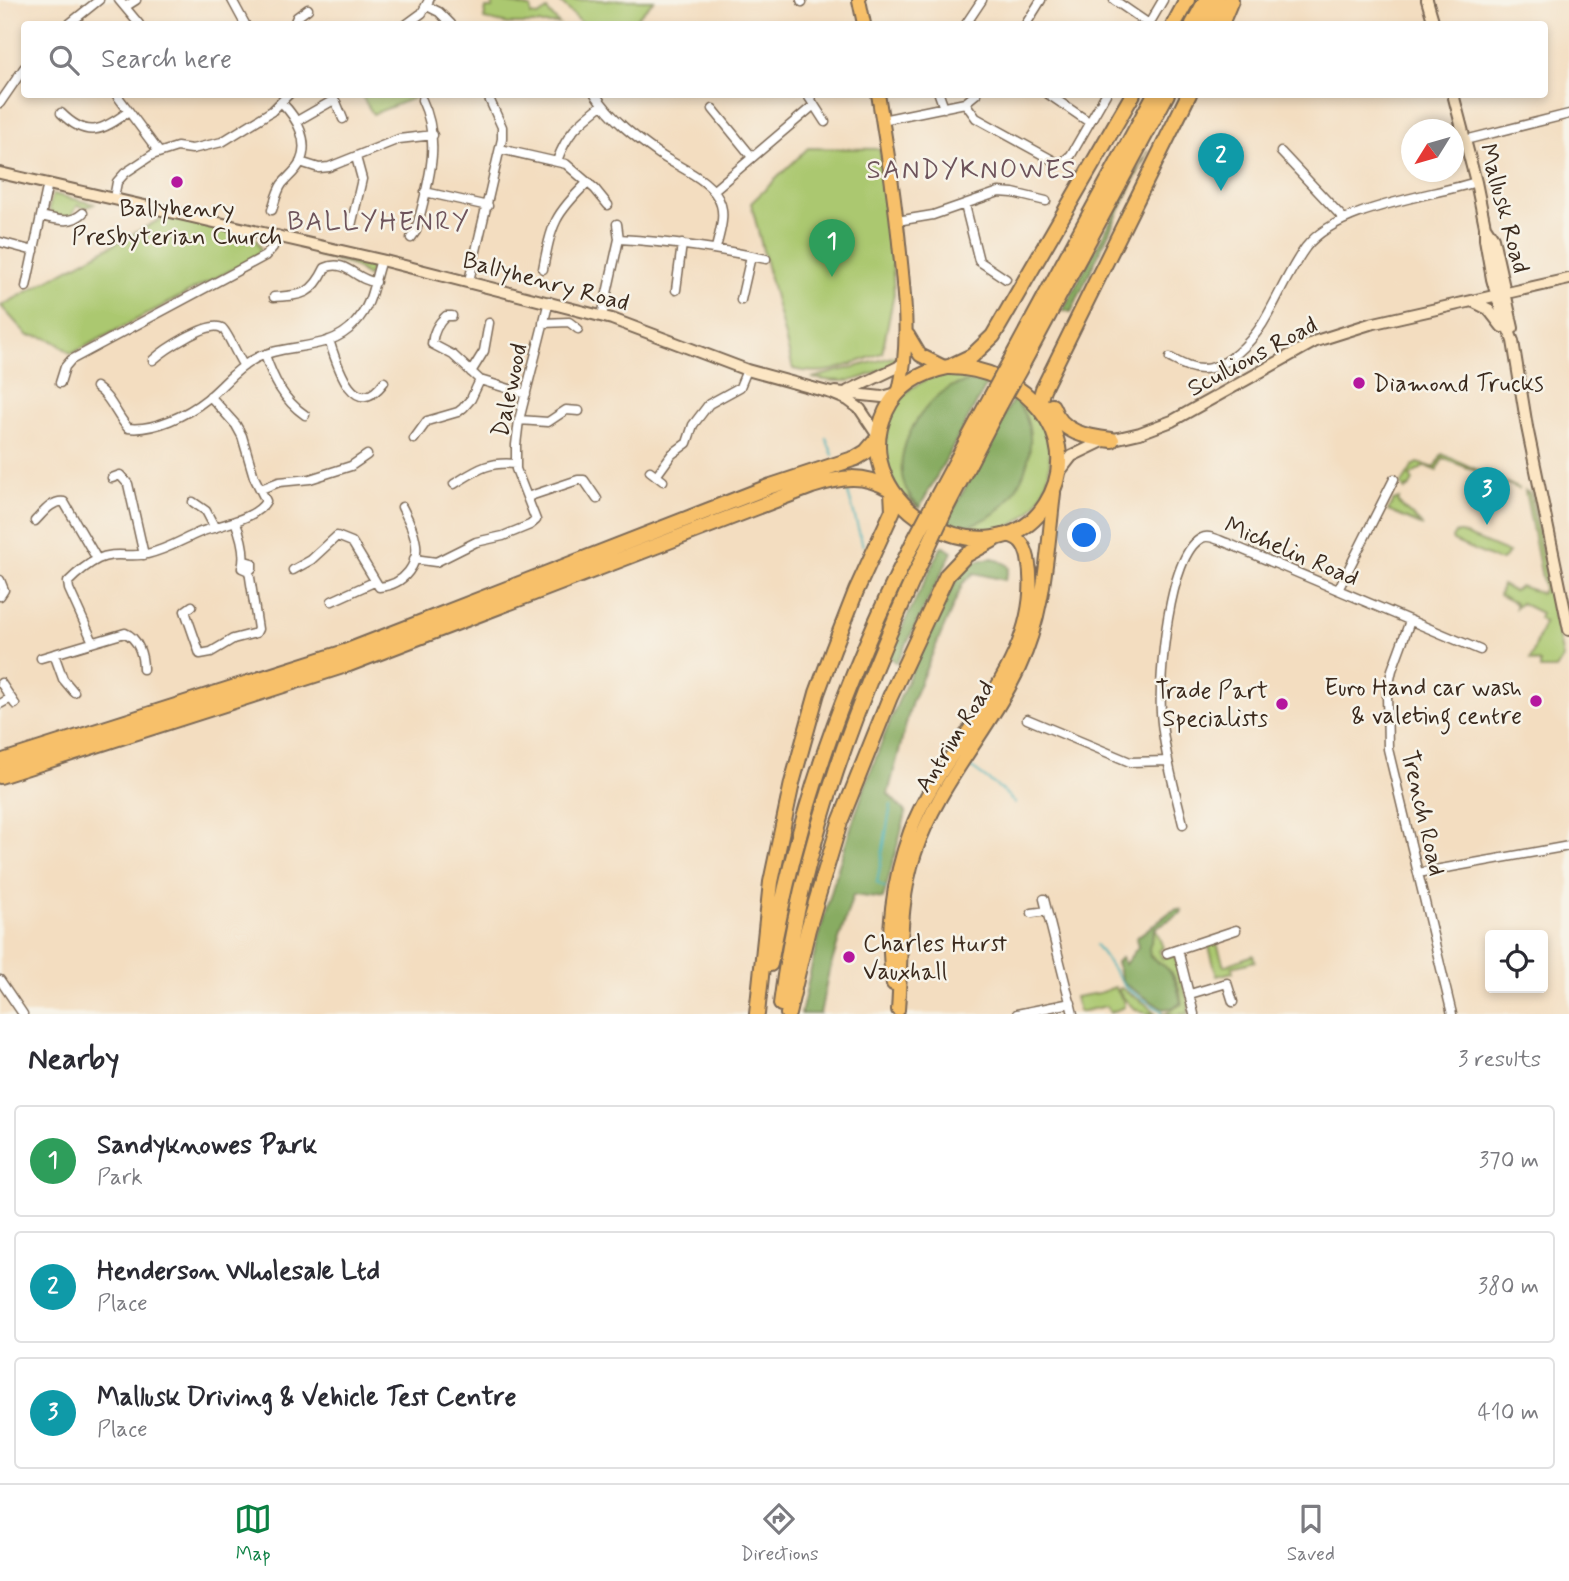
<!DOCTYPE html>
<style>
body{margin:0;font-family:Mynerve,sans-serif;background:#f7f7f7;color:#2b2b33}
.controls{position:absolute;right:21px;bottom:21px;display:grid;overflow:hidden;border-radius:7px;box-shadow:0 4px 10px #0003}
.controls button{width:63px;height:63px;display:grid;place-items:center;padding:0;border:0;border-bottom:2px solid #e1e1e2;background:#fff;color:#2b2b33;font:35px sans-serif}
.compass{position:absolute;left:1401px;top:119px;width:63px;height:63px;border-radius:50%;background:#fff;box-shadow:0 4px 10px #0003;rotate:233deg}
.you{position:absolute;left:1085px;top:536px;width:24px;height:24px;margin:-18px;border:5px solid #fff;border-radius:50%;background:#1a73e8;box-shadow:0 0 0 10px #1a73e833}
.badge{display:grid;place-items:center;width:46px;height:46px;border-radius:50%;background:#0b8043;color:#fff;font-size:23px;font-weight:700}
.pin{position:absolute;translate:-50% -58px;filter:drop-shadow(0 2px 4px #0008)}
.pin::after{content:'';position:absolute;top:37px;width:24px;height:21px;background:inherit;clip-path:polygon(0 0,100% 0,50% 100%)}
.list{margin:0;padding:0;list-style:none}
h2{display:flex;justify-content:space-between;align-items:center;height:91px;margin:0;padding:0 28px;font-size:30px}
h2 small{font-size:23px;font-weight:400;color:#7c7c81}
.list li{display:grid;grid-template-columns:46px 1fr auto;gap:21px;align-items:center;box-sizing:border-box;height:112px;margin:0 14px 14px;padding:0 14px;border:2px solid #e1e1e2;border-radius:7px}
.list b{display:block;font-size:26px;white-space:nowrap}
.list p{margin:0;font-size:23px;white-space:nowrap;color:#7c7c81}
.list em{font-size:23px;font-style:normal;color:#7c7c81}
.icon{flex:none;width:38px;height:38px;fill:none;stroke:currentColor;stroke-width:2;stroke-linecap:round;stroke-linejoin:round}
.map{position:relative;flex:none;width:1569px;height:1014px;overflow:hidden}
.search{position:absolute;background:#fff;box-shadow:0 4px 10px #0003;left:21px;right:21px;top:21px;height:77px;display:flex;align-items:center;gap:18px;box-sizing:border-box;padding:0 24px;border-radius:7px;color:#7c7c81;font-size:26px}
.sheet{height:469px;background:#fff}
nav{display:flex;justify-content:space-around;align-items:center;box-sizing:border-box;height:98px;border-top:2px solid #e1e1e2;background:#fff;font-size:19px;color:#7c7c81}
nav a{display:grid;justify-items:center;gap:4px}
nav .on{color:#0b8043}
.map>svg:first-child{display:block}
.green{fill:#abc86f;stroke:#737946;stroke-width:2}
.forest{fill:#88ac62;stroke:#626b40;stroke-width:2}
.lines{fill:none;stroke-linecap:round;stroke-linejoin:round}
.stream{stroke:#3eafb6;stroke-width:2}
.street-casing{stroke:#7b6957;stroke-width:11}
.secondary-casing{stroke:#7b6957;stroke-width:14}
.primary-casing{stroke:#7b6957;stroke-width:16}
.highway-casing{stroke:#7b6957;stroke-width:18}
.street{stroke:#fff;stroke-width:8}
.secondary{stroke:#fce6c4;stroke-width:10}
.primary{stroke:#f7c06b;stroke-width:12}
.highway{stroke:#f7c06b;stroke-width:14}
.highway-bridge-casing{stroke:#7b6957;stroke-width:18;stroke-linecap:butt}
.highway-bridge{stroke:#f7c06b;stroke-width:14}
.poi-dot{fill:#b5179e;stroke:#f7f3e8;stroke-width:2.5}
.labels{text-anchor:middle;stroke-width:5;stroke-linejoin:round;paint-order:stroke}
.poi-label{font-size:24px;fill:#3b2a1e;stroke:#f7f3e8;text-anchor:start}
.street-label{font-size:24px;fill:#3b2a1e;stroke:#f7f3e8}
.neighbourhood-label{font-size:26px;letter-spacing:2px;fill:#6e545c;stroke:#f7f3e8}
</style>
<div class="map">
<svg width="1569" height="1014" viewBox="0 0 1569 1014">
<rect width="100%" height="100%" fill="#f7f3e8"/>
<filter id="ink" filterUnits="userSpaceOnUse"><feTurbulence type="fractalNoise" baseFrequency=".0143" numOctaves="2"/><feDisplacementMap in="SourceGraphic" scale="14" xChannelSelector="R" yChannelSelector="G"/><feConvolveMatrix kernelMatrix="1 2 1 2 8 2 1 2 1" color-interpolation-filters="sRGB"/></filter>
<filter id="wash" filterUnits="userSpaceOnUse"><feTurbulence type="fractalNoise" baseFrequency=".00686" numOctaves="4" result="noise"/><feDisplacementMap in="SourceGraphic" scale="28" xChannelSelector="R" yChannelSelector="G"/><feGaussianBlur stdDeviation="1.57" result="paint"/><feColorMatrix in="noise" values="0 0 0 0 0 0 0 0 0 0 0 0 0 0 0 0 0 1.4 0 .05"/><feComposite in="paint" operator="in"/></filter>
<g filter="url(#wash)">
<rect width="100%" height="100%" fill="#f3ddc0"/>
<path class="green" d="M494,0L531,8V15L538,16L547,10L559,24H508L484,19L486,8H492Z
M558,0H654L631,24H583Z
M361,95H421L373,114Z
M808,148L880,149L890,220L894,294L882,353C851,364 826,378 793,369L751,203Z
M53,194L94,204L85,208L78,205L70,218L51,214L49,207Z
M166,216L256,239L261,249L254,258L71,354C57,342 47,335 28,336L1,306Z
M316,255L370,266L371,269L368,277L353,266Z
M896,356L895,363C860,381 851,385 812,378Z
M953,373L990,379L987,384L975,381L905,484L911,500L920,507L919,509L896,489L882,452L893,407L910,389L929,378Z
M1016,394C1026,403 1035,410 1041,422C1066,472 1036,534 977,533C966,533 955,527 945,525L1022,408L1013,399Z
M1442,454L1520,489L1443,458L1437,471L1425,466L1410,476L1413,481L1409,488L1407,487L1405,490L1401,485L1413,466L1418,463L1435,468Z
M1531,488L1533,490L1555,591H1552Z
M1525,491L1529,493L1563,658L1556,669H1540V663L1530,660L1544,622L1539,619L1541,613L1521,603L1515,608V603L1499,595L1502,585L1513,591L1520,586L1541,593L1544,588Z
M1399,499L1398,503L1423,526L1388,511L1393,501Z
M1455,533H1461L1509,553L1502,560H1497L1453,541L1452,538Z
M1156,929L1163,948L1159,950L1162,958L1174,955L1175,958L1189,1005L1188,1014H1164L1182,1004C1179,974 1169,968 1146,953Z
M1216,940L1224,966L1253,955L1255,961L1232,967L1233,972L1217,976L1208,943Z
M1115,987L1124,1002V1007L1110,1013L1107,1006L1079,1012L1075,997L1099,993Z
M1121,988L1146,1004L1155,1014C1137,1014 1128,1005 1118,990Z"/>
<path class="forest" d="M1148,151L1071,312L1063,310Z
M975,381L987,384L920,507C880,474 912,410 949,388C957,383 967,382 975,381Z
M1013,399C1058,439 1007,542 946,523Z
M942,546L952,552L897,663L888,656Z
M993,558L1006,564L1009,568L1005,580L974,573L963,583L912,701L888,794L906,813L883,899L853,895L828,975L820,1014H801C828,882 874,746 933,625C940,611 956,575 968,566C976,560 984,559 993,558Z
M1177,909L1182,910L1181,913L1155,928L1149,948L1150,957C1173,971 1176,976 1181,1003L1172,1008L1163,1009L1123,983L1116,962L1121,958L1125,964L1138,947L1136,938L1170,912Z"/>
<g class="lines">
<path class="stream" d="M826,438L833,455
M847,489L863,546
M969,766L1002,790L1015,803
M886,888L877,883L891,805
M1096,945L1126,988L1163,1012"/>
</g>
</g>
<g filter="url(#ink)">
<g class="lines">
<g class="street-casing">
<path id="street" d="M119,0L139,24
M232,0L245,24
M801,0L802,2
M1114,0L1149,24
M427,6L439,12L451,24
M125,7L136,0
M69,24L99,0
M294,24L297,17L308,9
M407,24L422,13L429,0
M966,24L982,0
M1026,24L1041,0
M1149,24L1163,0
M116,94L159,152
M595,94C612,120 635,137 659,154C679,168 714,180 721,205C725,218 719,235 716,248
M807,94L825,122
M939,94L944,108
M1048,94L1089,122
M0,103L24,68
M965,103L976,118L1056,162H1063L1071,155L1106,94
M713,109L752,157
M61,113C87,139 102,131 128,112
M882,120L965,103L976,94
M297,121L332,101L336,102L343,119
M1465,140L1569,114
M500,149L566,164L595,189L608,205
M1281,152L1344,219
M557,161C567,133 579,123 602,105
M300,162L319,168L329,167L399,139L433,135
M714,190L814,105
M425,192L488,206
M114,198L117,182L125,173L152,155L177,147L192,149L222,142L272,111L289,94
M965,205L979,261L1006,279
M272,210C275,201 277,191 282,184C288,177 296,171 300,163C310,141 297,118 282,103
M41,216C56,219 70,225 83,213
M897,221L933,215L999,192L1013,193L1046,201
M351,226L362,179L356,157
M411,238L416,231C427,186 443,144 422,100
M619,239C669,242 717,248 766,259
M0,242L34,251
M543,269C552,223 554,215 588,182
M469,281L502,139V127L487,94
M26,287L48,183
M676,290L682,244
M274,297C303,295 312,295 325,268C346,258 356,281 376,282
M741,300L751,256
M452,316H446C437,324 433,332 432,344L453,355L480,380L526,394
M602,316L619,239L617,224
M543,323L569,322L578,329
M329,340C337,365 354,423 384,382
M265,355C273,378 283,400 305,415
M1170,358C1180,363 1190,369 1202,369C1227,369 1251,342 1263,323C1278,298 1289,270 1306,247C1338,206 1428,197 1476,182
M153,360C163,351 208,320 222,328C227,331 238,358 244,366
M471,372L484,351L489,323
M60,383L65,367L71,360L265,256L273,247L278,235
M96,387C111,397 116,415 128,428C154,431 187,415 207,399C222,387 234,371 251,361C283,341 328,354 355,323C373,304 373,283 381,260
M519,420L548,422L566,410L579,411
M414,439L427,421L458,412L463,408L471,399L480,380
M650,471L663,481
M656,476L672,454L687,443L693,425L709,404L740,387L747,370
M112,478L120,475L128,484L144,555
M454,484C477,470 488,461 516,464
M261,489L279,482L310,479L351,466L367,455
M527,497L578,480H584L597,499
M193,502L206,511L215,528
M35,521C43,513 52,500 64,502L97,559
M235,521C241,536 246,554 242,568L249,571L252,568V563L245,561
M414,559L436,562L476,542L503,536L530,525L536,520L516,469V445L519,420L549,301
M293,570L311,560L337,536L352,542L379,587C404,585 421,564 415,539C413,528 407,517 402,507
M0,580L4,590L0,596
M1338,590L1394,479
M332,601L374,582
M192,606L185,611L200,654L211,652L233,639L256,633L258,629L249,571
M1410,621L1392,670L1387,693L1388,749L1452,1014
M93,642L69,589L68,582C76,574 88,564 98,559C114,551 131,558 147,554C166,550 180,541 198,533C217,525 256,520 266,501L254,477L242,436L236,425L210,396
M54,654L63,679L74,692
M41,658L125,633C138,638 143,655 143,669
M1,683L15,704
M0,704L11,698
M1027,719L1130,762L1167,761
M1183,824C1174,787 1164,751 1161,713C1159,678 1168,554 1202,538C1209,534 1220,541 1227,543L1480,650
M1418,873L1569,846
M1044,899L1073,1014
M1032,913L1047,911
M1178,950L1194,1014
M1167,953L1236,930
M0,980L23,1014
M1190,994L1227,983L1233,1002
M1017,1014L1071,1003"/>
</g>
<g class="secondary-casing">
<path id="secondary" d="M1427,0L1434,24
M1453,94L1476,182L1485,226L1493,238L1513,328
M0,173L381,260L612,319L747,370L831,393L848,400L860,409L878,436
M1485,226V239L1492,279L1501,311L1513,341L1527,427L1569,630
M1474,302L1488,309L1502,327
M848,391L898,367L904,362
M835,392L882,397L897,393
M1058,474L1072,456L1101,442L1140,433L1172,421L1316,341L1370,324L1569,279"/>
</g>
<g class="primary-casing">
<path id="primary" d="M859,0L864,24
M878,94C887,147 895,200 900,253C905,300 910,345 899,391
M908,335L920,355L944,367
M893,984C885,934 893,879 910,832C943,742 1048,661 1028,558C1025,544 1019,536 1004,535
M898,1010C902,958 898,903 915,853C938,784 988,733 1019,668C1045,613 1047,553 1054,493"/>
</g>
<g class="highway-casing">
<path id="highway" d="M1174,24L1187,0
M1193,24L1206,0
M1205,24L1218,0
M1221,24L1231,0
M1013,356L1155,94
M1023,363L1167,94
M953,365L972,356L993,336L1133,94
M948,367C1019,366 1089,434 1046,504C993,588 842,505 886,411C898,385 922,372 948,367Z
M1052,406C1061,433 1086,437 1112,440
M1044,412L1040,399L1043,389L1189,94
M935,501L987,404
M946,508L997,410
M0,762L345,652L771,486L856,458L866,452L878,438
M0,776L349,664L812,486C841,477 863,473 890,489
M770,964C797,813 845,680 913,543
M781,1004C801,845 859,695 926,551
M757,1014L771,882L792,783L817,693L833,650L856,591L893,510L892,492
M788,1014L808,929L840,822L890,697L947,575L966,555L993,540"/>
</g>
<use href="#street" class="street"/>
<use href="#secondary" class="secondary"/>
<use href="#primary" class="primary"/>
<use href="#highway" class="highway"/>
<g class="highway-bridge-casing">
<path id="highway-bridge" d="M987,404L1013,356
M997,410L1023,363
M913,543L935,501
M926,551L946,508"/>
</g>
<use href="#highway-bridge" class="highway-bridge"/>
</g>
</g>
<g class="poi-dot">
<circle cx="177" cy="182" r="7"/>
<circle cx="1359" cy="383" r="7"/>
<circle cx="1536" cy="701" r="7"/>
<circle cx="1282" cy="704" r="7"/>
<circle cx="849" cy="957" r="7"/>
</g>
<g class="labels">
<g class="poi-label">
<text x="177" y="216" text-anchor="middle">Ballyhenry<tspan x="177" dy="28">Presbyterian Church</tspan></text>
<text x="1373" y="391">Diamond Trucks</text>
<text x="1522" y="695" text-anchor="end">Euro Hand car wash<tspan x="1522" dy="28">&amp; valeting centre</tspan></text>
<text x="1268" y="698" text-anchor="end">Trade Part<tspan x="1268" dy="28">Specialists</tspan></text>
<text x="863" y="951">Charles Hurst<tspan x="863" dy="28">Vauxhall</tspan></text>
</g>
<g class="street-label">
<text transform="translate(1505 208) rotate(75)" y="8">Mallusk Road</text>
<text transform="translate(546 281) rotate(15)" y="8">Ballyhenry Road</text>
<text transform="translate(1252 356) rotate(-28)" y="8">Scullions Road</text>
<text transform="translate(509 390) rotate(-78)" y="8">Dalewood</text>
<text transform="translate(1292 551) rotate(23)" y="8">Michelin Road</text>
<text transform="translate(954 736) rotate(-58)" y="8">Antrim Road</text>
<text transform="translate(1424 813) rotate(77)" y="8">Trench Road</text>
</g>
<g class="neighbourhood-label">
<text x="972" y="178">SANDYKNOWES</text>
<text x="379" y="230">BALLYHENRY</text>
</g>
</g>
</svg>
<div class="controls">
<button><svg class="icon" aria-label="locate" viewBox="0 0 24 24"><circle cx="12" cy="12" r="6"/><path d="M12 2v4M12 18v4M2 12h4M18 12h4"/></svg></button>
</div>
<svg class="compass" viewBox="-18 -18 36 36"><path d="M0-13l5 13h-10z" fill="#e53935"/><path d="M0 13l5-13h-10z" fill="#7c7c81"/></svg>
<div class="you"></div>
<div class="pin badge" style="left:832px;top:277px;background:#2e9e5b">1</div>
<div class="pin badge" style="left:1221px;top:191px;background:#0f9aa8">2</div>
<div class="pin badge" style="left:1487px;top:525px;background:#0f9aa8">3</div>
<div class="search"><svg class="icon" aria-label="search" viewBox="0 0 24 24"><circle cx="10" cy="10" r="6"/><path d="M15 15l6 6"/></svg>Search here</div>
</div>
<section class="sheet">
<h2>Nearby<small>3 results</small></h2>
<ul class="list">
<li><span class="badge" style="background:#2e9e5b">1</span><div><b>Sandyknowes Park</b><p>Park</p></div><em>370 m</em></li>
<li><span class="badge" style="background:#0f9aa8">2</span><div><b>Henderson Wholesale Ltd</b><p>Place</p></div><em>380 m</em></li>
<li><span class="badge" style="background:#0f9aa8">3</span><div><b>Mallusk Driving &amp; Vehicle Test Centre</b><p>Place</p></div><em>410 m</em></li>
</ul>
</section>
<nav>
<a class="on"><svg class="icon" aria-label="map" viewBox="0 0 24 24"><path d="M3 6l6-2 6 2 6-2v14l-6 2-6-2-6 2zM9 4v14M15 6v14"/></svg>Map</a>
<a><svg class="icon" aria-label="directions" viewBox="0 0 24 24"><path d="M12 3l9 9-9 9-9-9zM9 14v-3h6M13 9l2 2-2 2"/></svg>Directions</a>
<a><svg class="icon" aria-label="saved" viewBox="0 0 24 24"><path d="M7 4h10v16l-5-4-5 4z"/></svg>Saved</a>
</nav>
